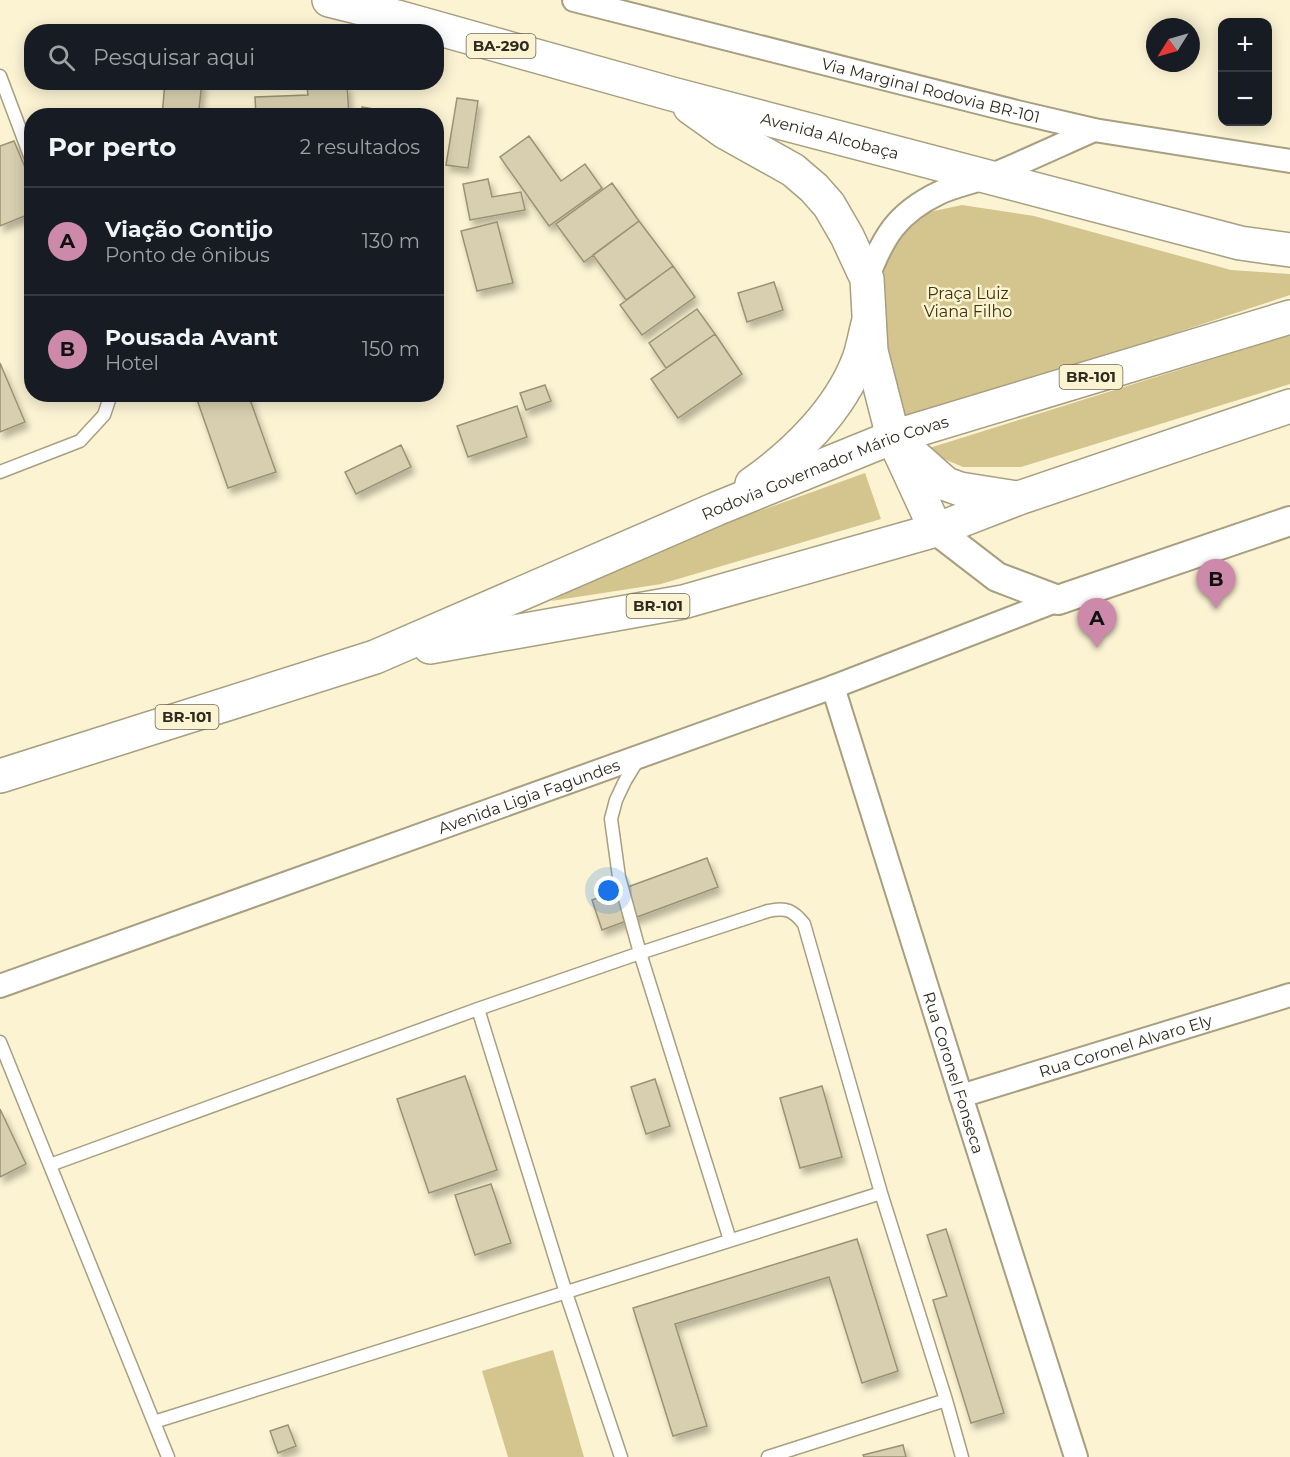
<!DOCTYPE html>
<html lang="pt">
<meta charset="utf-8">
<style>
body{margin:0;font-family:Montserrat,sans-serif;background:#242831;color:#f1f3f6}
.controls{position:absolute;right:18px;top:18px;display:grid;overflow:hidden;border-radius:12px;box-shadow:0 3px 15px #0003}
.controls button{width:54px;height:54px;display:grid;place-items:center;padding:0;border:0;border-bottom:2px solid #363941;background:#171b24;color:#f1f3f6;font:30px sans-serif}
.compass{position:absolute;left:1146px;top:18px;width:54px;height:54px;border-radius:50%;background:#171b24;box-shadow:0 3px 15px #0003;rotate:233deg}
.you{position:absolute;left:609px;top:891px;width:21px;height:21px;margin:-15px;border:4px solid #fff;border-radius:50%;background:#1a73e8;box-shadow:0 0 0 9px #1a73e833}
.badge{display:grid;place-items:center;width:39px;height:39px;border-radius:50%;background:#cc89aa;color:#111;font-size:20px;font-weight:700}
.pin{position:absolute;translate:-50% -50px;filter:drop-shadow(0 2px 3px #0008)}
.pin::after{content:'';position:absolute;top:32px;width:21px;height:18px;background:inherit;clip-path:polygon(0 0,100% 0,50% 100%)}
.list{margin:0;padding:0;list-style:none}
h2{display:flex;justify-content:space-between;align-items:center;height:78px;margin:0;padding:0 24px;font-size:26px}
h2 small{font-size:20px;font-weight:400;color:#9ea1a6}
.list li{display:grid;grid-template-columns:39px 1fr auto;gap:18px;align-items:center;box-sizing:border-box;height:108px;padding:0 24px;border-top:2px solid #363941}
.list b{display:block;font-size:22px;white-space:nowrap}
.list p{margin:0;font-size:20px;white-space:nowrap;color:#9ea1a6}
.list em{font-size:20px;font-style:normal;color:#9ea1a6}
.icon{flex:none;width:33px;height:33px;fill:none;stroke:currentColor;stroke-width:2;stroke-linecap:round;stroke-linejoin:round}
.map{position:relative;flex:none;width:1290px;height:1457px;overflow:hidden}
.search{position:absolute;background:#171b24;box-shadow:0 3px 15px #0003;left:24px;top:24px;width:420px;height:66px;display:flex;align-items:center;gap:15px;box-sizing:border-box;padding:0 21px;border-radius:24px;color:#9ea1a6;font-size:22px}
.panel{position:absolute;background:#171b24;box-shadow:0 3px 15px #0003;left:24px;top:108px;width:420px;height:294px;border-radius:24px}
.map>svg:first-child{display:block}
.green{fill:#d4c58e}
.building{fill:#d7cfaf;stroke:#9a9273;stroke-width:1.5;filter:url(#shadow)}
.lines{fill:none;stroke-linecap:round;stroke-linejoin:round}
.service-casing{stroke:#a79f80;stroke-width:15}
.minor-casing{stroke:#a79f80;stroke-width:26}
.tertiary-casing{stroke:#a79f80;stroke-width:32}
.primary-casing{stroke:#a79f80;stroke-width:36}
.trunk-casing{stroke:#a79f80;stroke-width:36}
.service{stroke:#fff;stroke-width:12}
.minor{stroke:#fff;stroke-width:22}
.tertiary{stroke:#fff;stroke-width:28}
.primary{stroke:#fff;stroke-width:33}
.trunk{stroke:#fff;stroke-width:33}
.labels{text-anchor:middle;stroke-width:5;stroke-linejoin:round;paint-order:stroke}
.shield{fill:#fbf3d2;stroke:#6c6754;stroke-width:1.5}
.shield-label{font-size:15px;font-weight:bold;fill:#2e2b1e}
.street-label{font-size:16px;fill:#2e2b1e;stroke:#fbf3d2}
.park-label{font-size:16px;fill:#3e3409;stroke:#fbf3d2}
</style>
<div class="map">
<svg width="1290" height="1457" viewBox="0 0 1290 1457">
<defs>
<filter id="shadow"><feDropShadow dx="3.5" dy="6" stdDeviation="3" flood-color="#0004"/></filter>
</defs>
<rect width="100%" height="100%" fill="#fbf3d2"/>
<path class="green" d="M962,205L1034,216L1231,270L1290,274V295L895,426L872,279L888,246L920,214Z
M1290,335V384L1021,467H963L923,450Z
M865,473L881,519L661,584L551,601L648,551Z
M553,1350L584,1457H508L482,1371Z"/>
<path class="building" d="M165,82H202L199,109H197L196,116H162Z
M347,85L349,116H256L255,97L308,95L307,87Z
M457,98L478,101L468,168L446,165Z
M362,107L391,112L390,116H361Z
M529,136L561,181L585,164L602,188L549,226L500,157Z
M14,141L32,184V213L0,226V146Z
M488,179L492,197L521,192L525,210L470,220L463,184Z
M612,183L639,221L584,262L556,224Z
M639,221L673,266L626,300L593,255Z
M497,222L513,283L477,291L461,231Z
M673,266L695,297L642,335L620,305Z
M774,282L783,310L747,322L738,293Z
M697,309L715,334L666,368L649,343Z
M715,334L742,374L678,418L651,379Z
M0,363L25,422L0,432Z
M545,385L551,401L526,410L520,393Z
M195,394H248L276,472L228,488Z
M517,406L527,437L468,457L457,426Z
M401,445L411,467L356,494L345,472Z
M707,858L718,887L602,930L592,900Z
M465,1076L497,1170L429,1193L397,1099Z
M655,1079L670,1126L646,1134L631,1087Z
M822,1086L842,1157L800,1168L780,1098Z
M0,1109L26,1164L0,1177Z
M491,1184L511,1243L475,1255L455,1195Z
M946,1229L1004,1413L971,1423L933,1300L947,1296L927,1235Z
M857,1239L898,1371L862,1383L829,1277L675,1324L707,1426L673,1436L633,1308Z
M288,1425L296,1446L278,1453L270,1431Z
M903,1445L906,1457H864L863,1455Z"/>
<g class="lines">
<g class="service-casing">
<path id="service" d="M0,76L32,161
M0,472L80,441L104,415L111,394
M639,758L625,781L616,800L611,819L619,877L640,953L730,1240
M478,1009L566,1293L621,1457
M0,1042L168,1457
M50,1165L478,1009L640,953L768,911C786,907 793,910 804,924L881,1193L946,1400L962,1457
M154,1422L881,1193
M768,1457L946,1400"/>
</g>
<g class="minor-casing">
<g id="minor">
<path id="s1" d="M574,0L1017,112L1094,130L1290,161"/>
<path d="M867,279C883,237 897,213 939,193C956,185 975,182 992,175C1026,161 1060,145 1094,130"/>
<path id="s2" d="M833,687L961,1096L1076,1457"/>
<path id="s3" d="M0,986L833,687L1058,600"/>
<path id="s4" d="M961,1096L1290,995"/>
</g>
</g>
<g class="tertiary-casing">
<path id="tertiary" d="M936,530L997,577L1058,600L1290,521"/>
</g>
<g class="primary-casing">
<g id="primary">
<path id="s5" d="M329,0L397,17L672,94L1240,243L1290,250"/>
<path d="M690,107L725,132L793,170L814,188L829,205L847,236L867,279L871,351L893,437L936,530"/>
</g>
</g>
<g class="trunk-casing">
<g id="trunk">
<path d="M893,437L946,484L960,489L1016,498"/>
<path d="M752,484C795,454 840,410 859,359C863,348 865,335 868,324"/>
<path d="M430,647L683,602L936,530L1019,498L1290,406"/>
<path id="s6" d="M0,776L375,657L716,509L893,437L1290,317"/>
</g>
</g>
<use href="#service" class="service"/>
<use href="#minor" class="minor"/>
<use href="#tertiary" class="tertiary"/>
<use href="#primary" class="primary"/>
<use href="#trunk" class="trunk"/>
</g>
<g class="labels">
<g class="shield">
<rect x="466.5" y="34" width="69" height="24" rx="4.5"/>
<rect x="1059.5" y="365" width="63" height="24" rx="4.5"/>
<rect x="626.5" y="594" width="63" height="24" rx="4.5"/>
<rect x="155.5" y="705" width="63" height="24" rx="4.5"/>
</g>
<g class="shield-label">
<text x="501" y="51">BA-290</text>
<text x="1091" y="382">BR-101</text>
<text x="658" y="611">BR-101</text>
<text x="187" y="722">BR-101</text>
</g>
<g class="street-label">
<text dy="6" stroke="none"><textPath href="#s1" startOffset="368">Via Marginal Rodovia BR-101</textPath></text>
<text dy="6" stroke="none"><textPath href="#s5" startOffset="519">Avenida Alcobaça</textPath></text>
<text dy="6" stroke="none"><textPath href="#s6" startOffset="882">Rodovia Governador Mário Covas</textPath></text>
<text dy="6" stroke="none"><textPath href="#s3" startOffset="562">Avenida Ligia Fagundes</textPath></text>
<text dy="6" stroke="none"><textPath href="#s4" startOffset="172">Rua Coronel Alvaro Ely</textPath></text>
<text dy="6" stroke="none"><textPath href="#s2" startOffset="404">Rua Coronel Fonseca</textPath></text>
</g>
<g class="park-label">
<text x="968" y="299">Praça Luiz<tspan x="968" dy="18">Viana Filho</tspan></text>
</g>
</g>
</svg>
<div class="controls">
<button>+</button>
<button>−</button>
</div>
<svg class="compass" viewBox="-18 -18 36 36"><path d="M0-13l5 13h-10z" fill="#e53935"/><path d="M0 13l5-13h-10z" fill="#9ea1a6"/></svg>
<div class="you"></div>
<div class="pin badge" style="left:1097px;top:648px">A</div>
<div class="pin badge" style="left:1216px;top:609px">B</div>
<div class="search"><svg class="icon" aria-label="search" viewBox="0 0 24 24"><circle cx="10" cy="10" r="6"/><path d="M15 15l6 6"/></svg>Pesquisar aqui</div>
<section class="panel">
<h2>Por perto<small>2 resultados</small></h2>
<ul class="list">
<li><span class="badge">A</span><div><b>Viação Gontijo</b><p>Ponto de ônibus</p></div><em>130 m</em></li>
<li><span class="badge">B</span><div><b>Pousada Avant</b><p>Hotel</p></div><em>150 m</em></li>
</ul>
</section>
</div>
